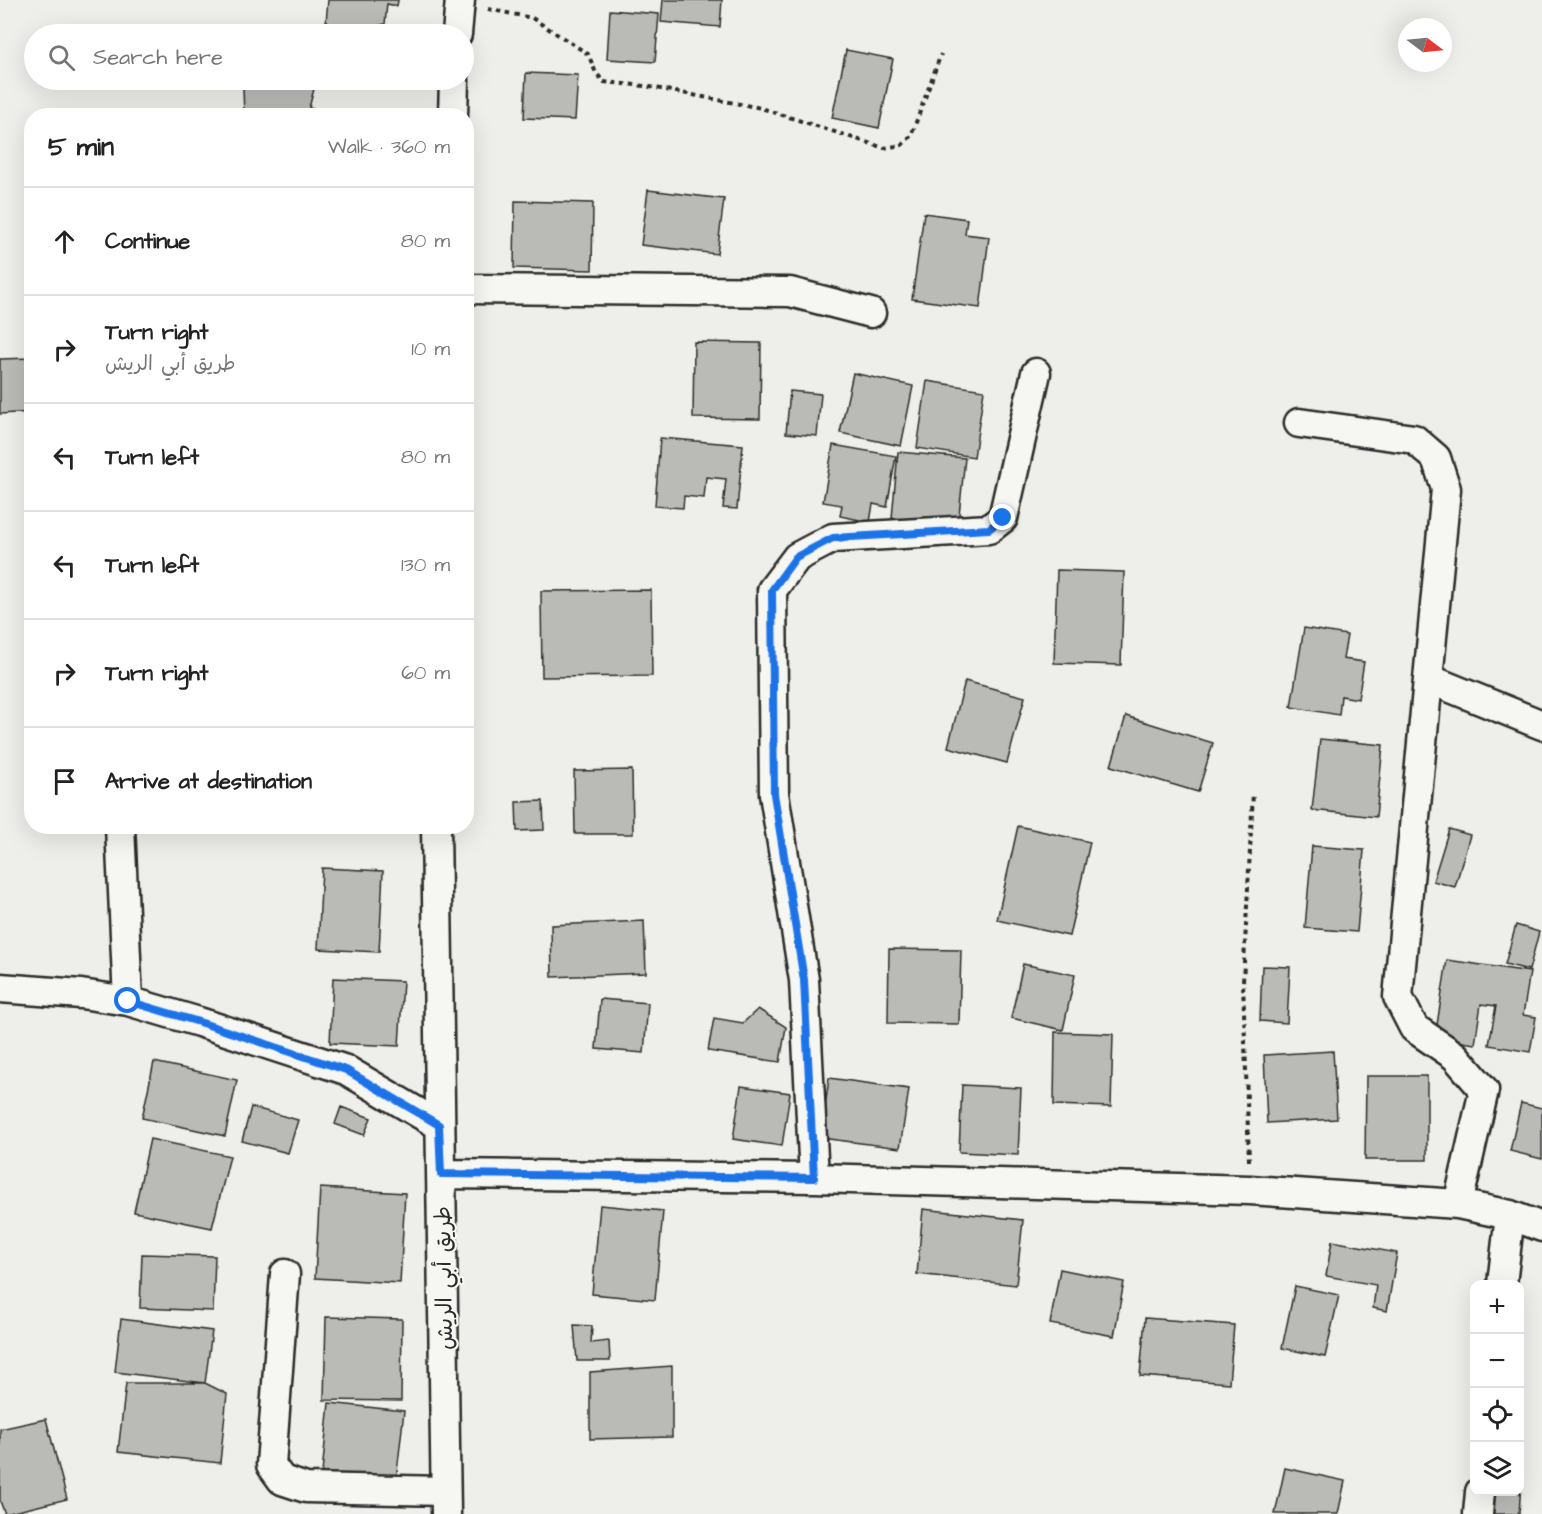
<!DOCTYPE html>
<meta charset="utf-8">
<style>
body{margin:0;font-family:"Architects Daughter","Playpen Sans Arabic",sans-serif;background:#f6f6f6;color:#222}
.controls{position:absolute;right:18px;bottom:18px;display:grid;overflow:hidden;border-radius:12px;box-shadow:0 6px 24px #0002}
.controls button{width:54px;height:54px;display:grid;place-items:center;padding:0;border:0;border-bottom:2px solid #e0e0e0;background:#fff;color:#222;font:30px sans-serif}
.compass{position:absolute;left:1398px;top:18px;width:54px;height:54px;border-radius:50%;background:#fff;box-shadow:0 6px 24px #0002;rotate:106deg}
.stop{position:absolute;width:18px;height:18px;margin:-14px;border:4px solid #1a73e8;border-radius:50%;background:#fff}
.stop.end{background:#1a73e8;border-color:#fff;box-shadow:0 2px 6px #0008}
.list{margin:0;padding:0;list-style:none}
h2{display:flex;justify-content:space-between;align-items:center;height:78px;margin:0;padding:0 24px;font-size:26px}
h2 small{font-size:20px;font-weight:400;color:#767676}
.list li{display:grid;grid-template-columns:39px 1fr auto;gap:18px;align-items:center;box-sizing:border-box;height:108px;padding:0 24px;border-top:2px solid #e0e0e0}
.list b{display:block;font-size:22px;white-space:nowrap}
.list p{margin:0;font-size:20px;white-space:nowrap;color:#767676}
.list em{font-size:20px;font-style:normal;color:#767676}
.icon{flex:none;width:33px;height:33px;fill:none;stroke:currentColor;stroke-width:2;stroke-linecap:round;stroke-linejoin:round}
.map{position:relative;flex:none;width:1542px;height:1514px;overflow:hidden}
.search{position:absolute;background:#fff;box-shadow:0 6px 24px #0002;left:24px;top:24px;width:450px;height:66px;display:flex;align-items:center;gap:15px;box-sizing:border-box;padding:0 21px;border-radius:33px;color:#767676;font-size:22px}
.panel{position:absolute;background:#fff;box-shadow:0 6px 24px #0002;left:24px;top:108px;width:450px;height:726px;border-radius:24px}
.map>svg:first-child{display:block}
.building{fill:#babab7;stroke:#2b2b2b;stroke-width:1.5}
.lines{fill:none;stroke-linecap:round;stroke-linejoin:round}
.minor-casing{stroke:#2b2b2b;stroke-width:33}
.path{stroke:#2b2b2b;stroke-width:4;stroke-dasharray:4.5 4.5;stroke-linecap:butt}
.minor{stroke:#f6f6f2;stroke-width:28}
.route{stroke:#1a73e8;stroke-width:8}
.labels{text-anchor:middle;stroke-width:4.5;stroke-linejoin:round;paint-order:stroke}
.street-label{font-size:22px;fill:#2b2b2b;stroke:#f6f6f2}
</style>
<div class="map">
<svg width="1542" height="1514" viewBox="0 0 1542 1514">
<rect width="100%" height="100%" fill="#eeeeea"/>
<filter id="ink" filterUnits="userSpaceOnUse"><feTurbulence type="fractalNoise" baseFrequency=".0167" numOctaves="2"/><feDisplacementMap in="SourceGraphic" scale="12" xChannelSelector="R" yChannelSelector="G"/><feConvolveMatrix kernelMatrix="1 2 1 2 8 2 1 2 1" color-interpolation-filters="sRGB"/></filter>
<g filter="url(#ink)">
<path class="building" d="M328,0H398L397,6L387,4L385,24L374,27L373,34H325Z
M663,0H722L720,27L661,22Z
M610,10L659,14L655,62L607,59Z
M846,50L893,59L879,128L832,118Z
M526,73L578,75L575,120L524,118Z
M315,85L309,108L328,113V116H244L243,88Z
M648,190L724,199L717,254L641,245Z
M515,201L593,203L592,270L514,268Z
M924,213L967,219L965,234L989,237L980,308L912,299Z
M694,342L761,343L760,419L693,418Z
M32,358V412L0,414V359Z
M853,373L913,386L901,446L840,433Z
M927,381L984,390L974,457L917,448Z
M790,391L821,394L817,436L786,433Z
M660,438L743,445L737,509L723,508L726,479L706,477L704,498L684,496L683,508L655,506Z
M833,445L896,456L887,507L873,504L870,522L840,516L842,505L823,502Z
M898,452L965,458L958,524L892,518Z
M1057,570L1124,572L1121,665L1054,663Z
M651,590L652,676L542,677L541,591Z
M1304,628L1347,635L1343,659L1364,662L1358,699L1341,696L1339,715L1291,707Z
M965,681L1025,697L1007,763L948,747Z
M1126,716L1213,743L1198,792L1111,766Z
M1320,739L1383,745L1376,817L1312,810Z
M632,770L633,834H575L574,771Z
M543,801L544,830L517,831L516,802Z
M1018,826L1090,842L1069,936L997,920Z
M1449,829L1470,835L1455,887L1433,881Z
M1312,846L1364,850L1357,932L1305,928Z
M322,868L383,871L379,952L318,949Z
M644,921L646,973L552,977L551,925Z
M1516,925L1539,932L1529,970L1505,964Z
M889,949L961,950L959,1024L888,1023Z
M1447,960L1530,972L1523,1015L1536,1017L1530,1052L1489,1045L1496,1006L1481,1004L1475,1044L1435,1038Z
M1023,964L1075,975L1063,1030L1011,1018Z
M1262,966L1290,967L1287,1023L1260,1021Z
M333,978L403,981L399,1046L330,1043Z
M600,999L648,1003L644,1053L596,1049Z
M758,1009L786,1027L780,1062L708,1051L714,1018L743,1023Z
M1055,1032L1113,1034L1111,1107L1054,1105Z
M1333,1051L1337,1119L1267,1123L1264,1055Z
M154,1062L237,1080L225,1136L142,1118Z
M1366,1076H1427V1160H1365Z
M829,1078L909,1089L900,1148L821,1138Z
M962,1085L1021,1088L1018,1155L959,1152Z
M741,1086L790,1093L782,1146L733,1139Z
M1521,1103L1542,1108V1159L1510,1151Z
M251,1107L298,1120L288,1153L242,1141Z
M341,1107L371,1118L364,1135L335,1124Z
M150,1139L230,1156L212,1228L134,1212Z
M320,1188L405,1193L400,1283L315,1278Z
M600,1205L663,1211L655,1300L592,1294Z
M923,1209L1023,1220L1016,1285L917,1274Z
M1332,1241L1397,1253L1387,1311L1373,1308L1376,1285L1326,1276Z
M142,1254L215,1256L213,1311L140,1308Z
M1060,1269L1124,1282L1114,1336L1050,1324Z
M1295,1286L1339,1295L1325,1357L1282,1348Z
M326,1317L402,1319L401,1401L324,1400Z
M1145,1318L1234,1325L1229,1383L1140,1376Z
M121,1319L212,1331L205,1383L115,1372Z
M574,1325L592,1326L591,1343L609,1341L610,1361H577Z
M672,1366V1437L590,1439V1372Z
M126,1383H205L227,1394L220,1463L118,1452Z
M329,1403L404,1411L396,1481L322,1473Z
M46,1419L67,1499L5,1514L0,1501V1429Z
M1520,1466L1522,1467L1519,1514H1484L1486,1492H1520Z
M1285,1468L1345,1481L1338,1514H1275Z"/>
<g class="lines">
<g class="minor-casing">
<path id="minor" d="M457,34L460,0
M453,116L454,80
M466,289L790,292L871,313
M1299,423L1414,439L1436,458L1446,489L1398,997L1414,1028L1455,1056L1484,1090L1458,1204
M1429,679L1542,725
M120,826L128,1001
M436,826L446,1514
M0,988L81,994L128,1001L199,1022L346,1070L439,1125
M441,1174L814,1178L1250,1190L1458,1204L1510,1215L1542,1227
M814,1178L804,980L774,794L772,590L797,557L833,538L989,529L1003,518L1036,373
M285,1274L271,1465L282,1480L306,1488L445,1491
M1502,1284L1510,1215
M1478,1514L1480,1492"/>
</g>
<path class="path" d="M488,9L532,18L588,54L596,73L604,82L645,86L761,108L884,148L902,145L911,136L941,54
M1249,1161L1243,982L1253,793"/>
<use href="#minor" class="minor"/>
</g>
</g>
<g class="lines" filter="url(#ink)">
<path class="route" d="M128,1001L199,1022L346,1070L439,1125L441,1174L814,1178L804,980L774,794L772,590L796,557L833,538L989,529L1003,518"/>
</g>
<g class="labels">
<g class="street-label">
<text transform="translate(443 1278) rotate(-91)" y="8">طريق أبي الريش</text>
</g>
</g>
</svg>
<div class="controls">
<button>+</button>
<button>−</button>
<button><svg class="icon" aria-label="locate" viewBox="0 0 24 24"><circle cx="12" cy="12" r="6"/><path d="M12 2v4M12 18v4M2 12h4M18 12h4"/></svg></button>
<button><svg class="icon" aria-label="layers" viewBox="0 0 24 24"><path d="M12 4l9 5-9 5-9-5zM3 14l9 5 9-5"/></svg></button>
</div>
<svg class="compass" viewBox="-18 -18 36 36"><path d="M0-13l5 13h-10z" fill="#e53935"/><path d="M0 13l5-13h-10z" fill="#767676"/></svg>
<div class="stop" style="left:128px;top:1001px"></div>
<div class="stop end" style="left:1003px;top:518px"></div>
<div class="search"><svg class="icon" aria-label="search" viewBox="0 0 24 24"><circle cx="10" cy="10" r="6"/><path d="M15 15l6 6"/></svg>Search here</div>
<section class="panel">
<h2>5 min<small>Walk · 360 m</small></h2>
<ul class="list">
<li><svg class="icon" aria-label="ahead" viewBox="0 0 24 24"><path d="M12 20V5M6 11l6-6 6 6"/></svg><div><b>Continue</b></div><em>80 m</em></li>
<li><svg class="icon" aria-label="right" viewBox="0 0 24 24"><path d="M7 20v-9h11M14 6l5 5-5 5"/></svg><div><b>Turn right</b><p>طريق أبي الريش</p></div><em>10 m</em></li>
<li><svg class="icon" aria-label="left" viewBox="0 0 24 24"><path d="M17 20v-9H6M10 6l-5 5 5 5"/></svg><div><b>Turn left</b></div><em>80 m</em></li>
<li><svg class="icon" aria-label="left" viewBox="0 0 24 24"><path d="M17 20v-9H6M10 6l-5 5 5 5"/></svg><div><b>Turn left</b></div><em>130 m</em></li>
<li><svg class="icon" aria-label="right" viewBox="0 0 24 24"><path d="M7 20v-9h11M14 6l5 5-5 5"/></svg><div><b>Turn right</b></div><em>60 m</em></li>
<li><svg class="icon" aria-label="arrive" viewBox="0 0 24 24"><path d="M6 21V4h12l-3 4 3 4H6"/></svg><div><b>Arrive at destination</b></div></li>
</ul>
</section>
</div>
